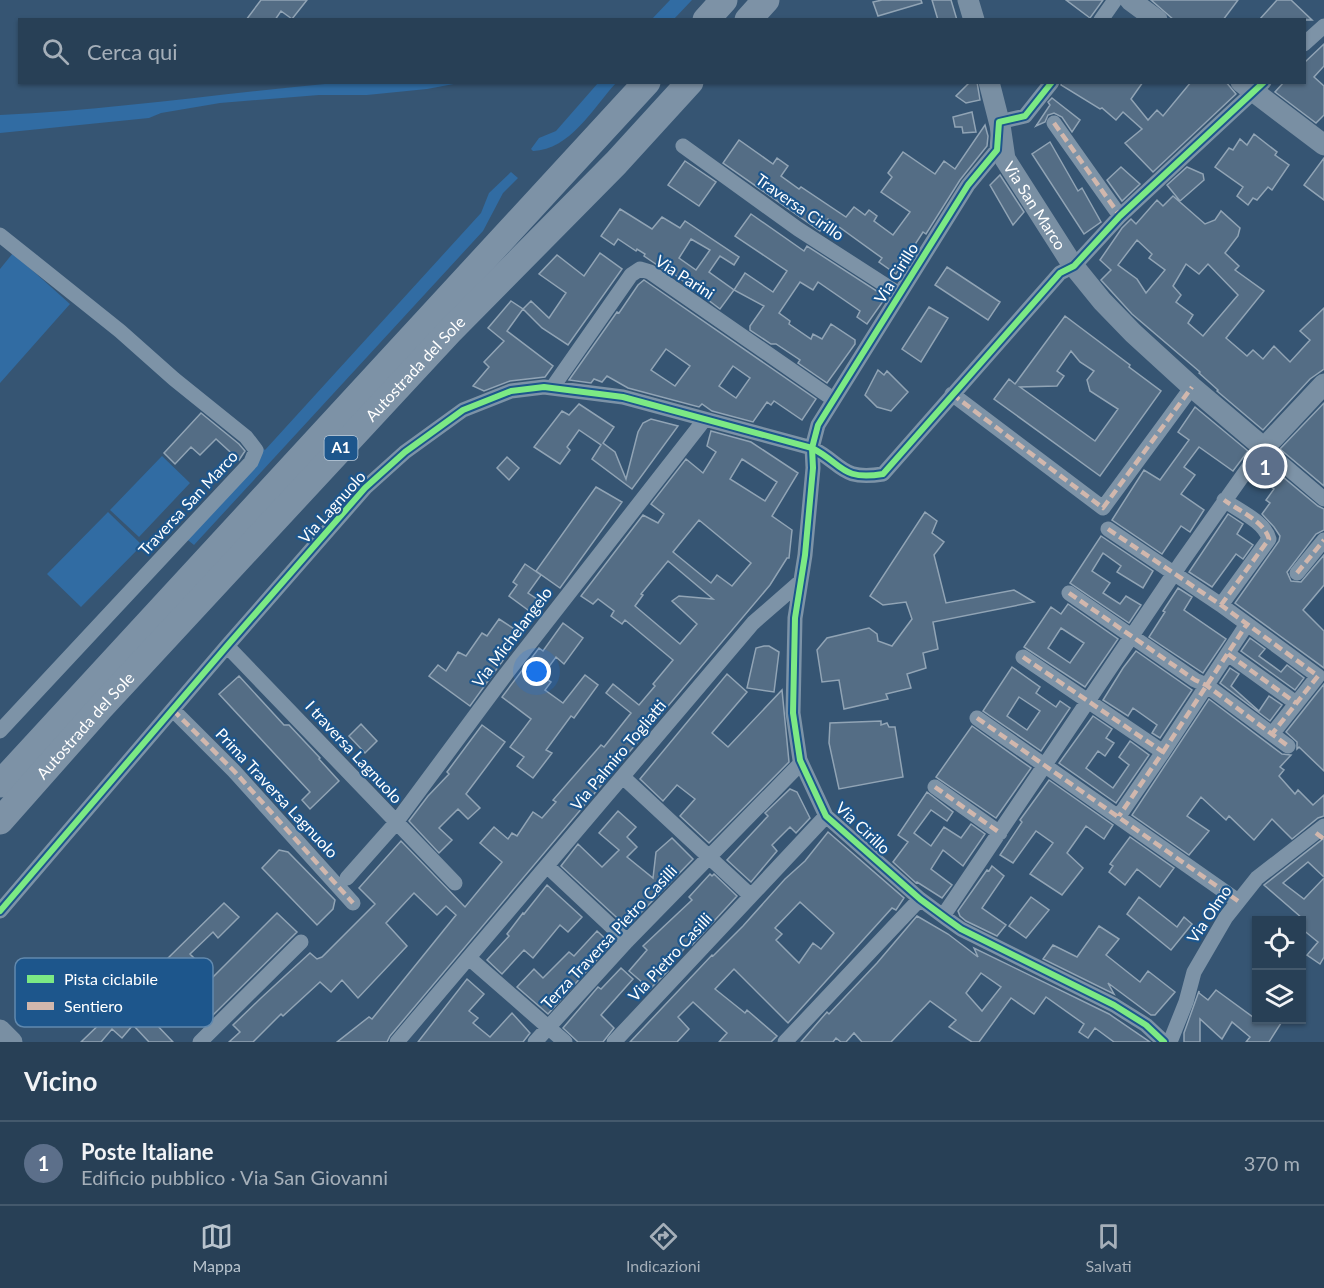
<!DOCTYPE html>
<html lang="it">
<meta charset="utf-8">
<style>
body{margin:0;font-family:Lato,sans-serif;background:#30475c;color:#f1f3f6}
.controls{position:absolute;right:18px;bottom:18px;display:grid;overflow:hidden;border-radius:0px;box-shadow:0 2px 4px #0004}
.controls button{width:54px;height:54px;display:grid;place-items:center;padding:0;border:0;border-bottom:2px solid #44596c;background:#284056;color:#f1f3f6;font:30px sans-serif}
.you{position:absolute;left:537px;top:672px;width:21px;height:21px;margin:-15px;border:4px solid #fff;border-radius:50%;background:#1a73e8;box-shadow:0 0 0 9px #1a73e833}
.badge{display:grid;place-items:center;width:39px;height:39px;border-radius:50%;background:#b9c4ce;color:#fff;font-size:20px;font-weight:700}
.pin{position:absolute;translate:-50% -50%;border:3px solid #fff;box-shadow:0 2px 6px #0006}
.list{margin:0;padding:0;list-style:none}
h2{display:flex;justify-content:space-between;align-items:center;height:78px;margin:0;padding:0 24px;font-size:26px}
h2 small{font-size:20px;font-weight:400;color:#a5afb9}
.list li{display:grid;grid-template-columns:39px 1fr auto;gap:18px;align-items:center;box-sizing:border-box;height:84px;padding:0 24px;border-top:2px solid #44596c}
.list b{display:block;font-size:22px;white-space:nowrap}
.list p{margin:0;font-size:20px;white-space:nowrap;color:#a5afb9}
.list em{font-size:20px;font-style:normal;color:#a5afb9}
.icon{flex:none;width:33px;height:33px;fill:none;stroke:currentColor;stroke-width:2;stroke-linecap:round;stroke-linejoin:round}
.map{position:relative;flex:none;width:1324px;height:1042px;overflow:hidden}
.search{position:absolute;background:#284056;box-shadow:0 2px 4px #0004;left:18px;right:18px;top:18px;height:66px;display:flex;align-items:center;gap:15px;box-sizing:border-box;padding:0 21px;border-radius:0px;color:#a5afb9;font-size:22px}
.sheet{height:162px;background:#284056}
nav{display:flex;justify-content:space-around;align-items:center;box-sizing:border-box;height:84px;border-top:2px solid #44596c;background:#284056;font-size:16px;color:#a5afb9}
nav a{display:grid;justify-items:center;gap:3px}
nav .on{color:#b9c4ce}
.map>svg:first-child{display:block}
.green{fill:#316ca3}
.building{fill:#546d85;stroke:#91a4b5;stroke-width:1.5;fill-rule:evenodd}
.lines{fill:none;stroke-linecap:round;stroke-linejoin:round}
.street{stroke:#7d93a7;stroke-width:15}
.secondary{stroke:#798fa3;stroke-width:21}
.highway{stroke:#7d92a6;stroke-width:27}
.quiet{stroke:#d1b7ad;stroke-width:4.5;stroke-dasharray:9 4.5;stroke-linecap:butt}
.cycleway-casing{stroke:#1d568c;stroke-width:10}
.cycleway{stroke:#7ce984;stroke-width:6}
.labels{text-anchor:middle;stroke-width:4.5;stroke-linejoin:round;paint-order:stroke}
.shield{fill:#1d568c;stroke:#bbccdc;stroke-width:1.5}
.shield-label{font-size:15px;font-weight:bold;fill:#fff}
.street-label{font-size:16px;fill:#fff;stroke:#1d568c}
.key{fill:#1d568c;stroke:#6189ae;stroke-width:1.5}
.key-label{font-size:16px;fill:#fff}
</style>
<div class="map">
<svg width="1324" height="1042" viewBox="0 0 1324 1042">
<rect width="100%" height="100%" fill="#365573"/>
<path class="green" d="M670,0H692L674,19H652Z
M335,83H459L427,89L367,95H319L220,103L161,113L149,118L0,133V115C112,110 223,93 335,83Z
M598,83H616C593,108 570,150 533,151L531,149L539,138L556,131Z
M511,172L518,178L503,193L483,231L194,545L184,537L258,445L265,450L481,213L489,193Z
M13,253L70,304L0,383V269Z
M162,456L190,483L139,537L110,510Z
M108,512L142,545L81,607L47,574Z"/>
<path class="building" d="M261,0H307L292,19L281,11L275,20H246Z
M882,0H921L922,3L878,16L873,2Z
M932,0H951L957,20H938Z
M1066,0H1103L1090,18Z
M1151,0H1238L1223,20H1174Z
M1277,0H1291L1312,20H1259Z
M1324,44V66L1314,77L1324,86V115L1316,123L1275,92L1284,82H1305V62Z
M970,82H977L980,100L966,103L956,96Z
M1062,82H1143L1131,99L1148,120L1157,110L1163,116L1191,82H1226L1236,94L1153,172L1125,143L1142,129L1123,112L1116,120L1102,108L1100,109L1061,85Z
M1052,98L1080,120L1072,132L1062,117L1054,113L1048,115L1045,122L1036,126L1050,105L1048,102Z
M972,112L976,132L963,133L962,127H955L953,117Z
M985,125L988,136L987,146L960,180L926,234L923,232L896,274L879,262L882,258L828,219L820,231L723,163L739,140L773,164L777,158L788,166L781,176L799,189L801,187L846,217L854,207L865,215L869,210L877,216L874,221L893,235L910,212L881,192L892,177L888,173L903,152L935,174L944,161L955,169Z
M1254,134L1277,152L1275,155L1289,165L1272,190L1268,187L1257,200L1253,198L1248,205L1237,196L1243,187L1215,167L1229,148L1233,150L1240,139L1247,145Z
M1050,142L1078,191L1082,188L1101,222L1084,234L1032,154Z
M1324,158V200L1304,185Z
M685,161L716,182L699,206L668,185Z
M1121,167L1140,184L1122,201L1107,180Z
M1187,167L1203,174L1204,180L1180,201L1167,185Z
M1000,175L1024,212L1013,225L990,185Z
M1173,196L1205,224L1215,220L1221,211L1240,228L1238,236L1225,253L1239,266L1235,270L1264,291L1226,338L1247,356L1253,350L1263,359L1274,346L1290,362L1310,340L1300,331L1324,308V369L1310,379L1263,430L1217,391L1218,390L1199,373L1200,372L1132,314L1101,280L1111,270L1100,260L1122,228L1131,219L1136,224L1157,200L1163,206ZM1137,240L1152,254L1149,258L1165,270L1146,293L1137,279L1118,265ZM1186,264L1199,274L1208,264L1238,295L1203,336L1188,323L1193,315L1176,302L1181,295L1173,286Z
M620,209L652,229L662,217L680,228L685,221L739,257L734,265L720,256L709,272L734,290L720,309L670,271L669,273L644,256L645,254L637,249L636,251L618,239L614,245L601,236ZM691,239L710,250L696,270L679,258Z
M751,214L804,251L807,246L886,297L867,324L857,317L860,311L818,282L813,290L800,282L779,313L790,321L789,324L811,339L813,334L822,339L831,324L855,340V344L827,383L798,363L800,360L776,344H771L750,330V326L764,306L734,290L745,273L773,292L787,271L735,236Z
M600,253L622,269L568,345L542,328L523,309L531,301L549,318L566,293L539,274L557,255L584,276Z
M947,267L1000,302L988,320L935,285Z
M644,280L816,399L802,420L774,401L771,405L767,402L753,422L712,411L702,404L699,407L628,388L607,376L602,382L594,379L591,383L569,380L617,312L619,313L638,285ZM666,349L690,366L675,386L651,370ZM733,366L750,378L736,398L719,386Z
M511,301L523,309L507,331L553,366L545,377L510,381L484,391L473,386L489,367L484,362L504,341L488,328Z
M929,307L948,318L921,362L902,349Z
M1065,316L1130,365L1129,367L1161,391L1100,476L994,399L1009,379L1015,384ZM1071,351L1080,362L1094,371L1087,380L1090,391L1118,409L1095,441L1020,387L1057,386L1064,376L1057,371Z
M878,370L884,375L887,371L908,392L891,411L877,407L865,395Z
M1324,403V486L1280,449Z
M579,404L614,427L603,443L615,452L626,479L638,432L643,423L651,419L678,426L632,489L592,459L601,445L579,430L567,447L570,450L560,464L534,447L562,411L569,415Z
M1195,407L1248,451L1233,471L1199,447L1184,467L1195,475L1181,494L1204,510L1190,532L1181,526L1162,554L1112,520L1144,470L1160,480L1189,440L1178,432Z
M201,413L239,444L245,451L239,460L216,439L200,455L191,447L175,464L164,453Z
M711,431L751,442L798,473L772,516L792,530L789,558H787L770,585L390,1036L387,1042H337L369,1017L372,1019L456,915L446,906L437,915L414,893L386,923L407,946L358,998L342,980L331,992L320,982L283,1016L281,1014L253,1042H229L240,1032L233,1025L261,998L310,953L317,959L322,957L375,904L359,888L401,841L465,907L502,862L480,843L494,827L508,839L512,833L517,836L533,812L542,818L556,802L553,800L601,745L604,747L631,713L606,693L613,684L639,705L655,686L653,684L673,660L625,620L622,624L611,616L614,611L598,599L593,604L581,596L643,515L658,523L664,514L651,504L686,459L703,473L716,452L707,446ZM742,459L777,482L765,501L730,479ZM699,520L751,563L732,586L717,575L711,583L673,552ZM668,561L713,599L679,596L672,601L697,624L680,644L635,606L643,595L641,594Z
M507,457L519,468L509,480L497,468Z
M1266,463L1318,506L1324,509V530L1316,534L1287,572L1291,581L1301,582L1324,555V585L1303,610L1324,631V668L1235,603L1279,541L1280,536L1274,527L1262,514L1270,503L1266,500L1274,489L1257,475Z
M596,487L622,502L560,588L536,571Z
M925,512L937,521L932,533L944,542L934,555L946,603L1014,590L1034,602L933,622L938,649L923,653L926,668L907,674L911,688L886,694L888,699L844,709L839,680L822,682L817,650L827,638L869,628L877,634L878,641L892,646L912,619L906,602L883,605L870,596Z
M1228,514L1243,524L1237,534L1253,545L1243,559L1236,554L1212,587L1189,572Z
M1101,536L1153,571L1143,588L1117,572L1121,566L1103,553L1092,571L1110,583L1103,593L1120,604L1126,596L1141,605L1129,623L1070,583Z
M525,564L541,575L528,593L540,601L532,613L509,596L517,585L513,582Z
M1178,588L1192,597L1184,610L1226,639L1203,673L1149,637L1165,612L1163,611Z
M1068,604L1118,639L1085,687L1024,647L1051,607L1061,614ZM1061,628L1084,643L1070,663L1048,648Z
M499,619L522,634L470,706L429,676L438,665L446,671L458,652L466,656L482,633L487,636Z
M563,623L583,638L564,664L556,657L542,676L551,682L545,690L563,703L585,675L598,685L574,718L571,716L546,750L552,753L533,778L517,766L524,757L510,747L531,719L502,697L539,648L543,651Z
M1250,638L1265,649L1259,656L1281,672L1287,665L1304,678L1295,690L1241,651Z
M764,646H769L779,652L774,692L747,688L756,648Z
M1136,651L1192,690L1160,738L1152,733L1157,725L1133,708L1128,716L1103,700L1123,668Z
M1012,667L1040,687L1036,693L1056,707L1060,701L1070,708L1041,751L983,711ZM1019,697L1040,711L1027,730L1007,716Z
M1230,668L1239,674L1231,686L1259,711L1269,696L1282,705L1270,721L1220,683Z
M727,674L747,692L712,733L728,747L782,690L789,762L709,843L680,816L695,799L677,785L663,801L640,779Z
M239,676L284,725H289L320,758L319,759L339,781L310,809L302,800L310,792L219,694Z
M1324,684V771L1299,747L1297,749V742L1286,732Z
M1209,699L1282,754L1291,755L1280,767L1284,770L1279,776L1295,794L1298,790L1313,805L1324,795V816L1318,818L1292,839L1272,819L1254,840L1229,816L1226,820L1201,797L1187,816L1209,831L1189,855L1132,815Z
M1093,716L1112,729L1106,738L1114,743L1105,756L1098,751L1086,768L1113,788L1129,765L1119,757L1130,741L1149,755L1116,803L1059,763Z
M881,721V725L887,723L889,727H895L903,777L839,789L829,743L830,723Z
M361,724L377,741L365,753L349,736Z
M482,725L505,742L466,794L480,808L468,819L458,809L439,828L452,840L439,853L409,821L428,796L449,774L447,772Z
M972,726L1031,768L996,818L936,777Z
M1049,780L1113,825L1104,839L1086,826L1067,853L1083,868L1062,895L1030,874L1053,843L1036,831L1013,863L1000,855L1022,822L1020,820Z
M790,789L797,792L810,818L796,833L790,827L772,845L777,851L751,882L727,860L768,816L765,813Z
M927,792L953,812L947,821L931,810L914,833L931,846L944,827L961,838L971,824L985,834L963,866L943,850L931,869L952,885L942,898L917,882L916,883L893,862L908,842L898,835Z
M618,811L636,827L627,837L637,847L627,857L653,878L656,852L672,838L693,859L627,927L561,866L578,844L602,867L619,850L599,833Z
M828,832L904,898L896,910L892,908L788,1023L734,969L715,989L745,1013L747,1010L777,1036L771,1042H719L727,1033L693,1002L678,1017L689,1029L677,1042H630L712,955L713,956L743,926L785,879L805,861ZM800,902L834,933L821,949L813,943L799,963L776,940L782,934L775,928Z
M1130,837L1174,868L1160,887L1137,869L1125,885L1109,872L1113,866L1110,864Z
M1324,838V877L1308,862L1283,883L1304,899L1324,878V957L1320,964L1307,955L1318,942L1302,929V918L1264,885Z
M279,850L288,852L335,900L333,909L317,925L262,868Z
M992,866L1004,876L982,908L1006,925L997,936L966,921L960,916L958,911L987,870L989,871Z
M710,874L712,876L714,874L737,896L692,945L689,942L680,954L677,953L664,966L668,971L650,989L629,971L647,950L643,946L692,900L689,897Z
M547,885L582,917L568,932L560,925L533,958L524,950L502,974L487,960L509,936L507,934L523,913L524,914Z
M1031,897L1049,910L1026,938L1009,926Z
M1139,897L1177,927L1184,917L1192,924L1171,950L1127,914Z
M224,903L239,917L218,938L213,932L190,954L198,962L181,980L163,963Z
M277,913L297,932L212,1016L193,997Z
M917,916L948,934L978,957L974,948L1109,1014L1150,1042H1114L1095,1028L1088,1038L1079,1032L1084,1024L1046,997L1034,1014L1011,998L979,1042H972L949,1027L956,1020L930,1001L891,1042H862L854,1033L846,1042H841L836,1038L833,1042H801L827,1012L829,1014L877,963ZM981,973L1001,987L982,1011L966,993Z
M1099,926L1119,939L1106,955L1140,982L1148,971L1175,992L1155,1015H1151L1108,983L1114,994L1043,959L1053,945L1077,957Z
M597,931L611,944L548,1014L517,987L534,969L543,978L569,952L574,956Z
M621,968L633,979L601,1015L614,1028L603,1042H578L563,1028L598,987L601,989Z
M467,979L484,994L469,1011L478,1018L473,1023L490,1037L512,1013L530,1033L523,1042H418Z
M139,986L165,1011L154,1022L173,1042H149L133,1025L122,1038L112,1029L101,1042H81Z
M1216,990L1257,1020H1283L1269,1042H1246L1250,1037L1232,1022L1222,1039L1200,1019V1042H1184V1033L1199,991V993L1208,1000Z"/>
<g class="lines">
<path class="street" d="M1101,20L1115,0
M1304,44L1324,26
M1052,82L1025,116L999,122L997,150L968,185L818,425L812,448L813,468L805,555L795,618L793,713L800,760L826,816L920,899L947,919L961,929L1114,1005L1146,1025L1164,1042
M1054,123L1120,216
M683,146L798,229L899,294
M0,235L120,331L174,379L246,437L256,450L251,462L0,731
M552,388L631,275L640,269L650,272L833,399
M952,394L1103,508L1192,387
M1108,529L1221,605L1318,676L1272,734
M1297,573L1324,540
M1069,593L1195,680L1206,685L1288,746
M1221,605L1269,539C1265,522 1238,510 1224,500
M227,646L455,883
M1228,654L1296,703
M1023,657L1163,752L1119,816
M173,710L234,771L353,903
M977,718L1238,901
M1163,752L1247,624
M623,777L751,896
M935,787L1000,833
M547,866L627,941
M347,878L394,825L506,674L705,419
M0,911L227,646L365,488L405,452L463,410L511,391L544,387L623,397L812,448C843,464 841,481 883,474L1060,273L1074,266L1120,216L1264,82
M943,916L1181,563L1258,454L1264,448L1324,499
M469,958L565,1042
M200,1042L301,942
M397,1042L753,623L800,582
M535,1042L627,941L801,763
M614,1042L826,816
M785,1042L920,899
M1170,1042L1186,1002L1194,972L1226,917L1257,878L1324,826"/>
<g class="secondary">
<path d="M968,0L974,20"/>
<path d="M1130,0L1157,20"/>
<path id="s1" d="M989,82L1000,125L1005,159L1072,264L1102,301L1133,333L1192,387L1264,448L1324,384"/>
<path d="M1241,82L1324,145"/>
<path d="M0,1030L12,1042"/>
</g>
<g class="highway">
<path d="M706,20L724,0"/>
<path d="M748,20L766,0"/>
<path d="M0,784L647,82"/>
<path id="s2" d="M0,821L101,707L449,332L616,163L690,82"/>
</g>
<path class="quiet" d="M1054,123L1120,216
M952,394L1103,508L1192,387
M1108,529L1221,605L1318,676L1272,734
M1297,573L1324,540
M1069,593L1195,680L1206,685L1288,746
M1221,605L1269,539C1265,522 1238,510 1224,500
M1228,654L1296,703
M1023,657L1163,752L1119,816
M173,710L234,771L353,903
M977,718L1238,901
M1163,752L1247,624
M935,787L1000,833
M1316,833L1324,839"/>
<g class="cycleway-casing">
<path id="cycleway" d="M1052,82L1025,116L999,122L997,150L968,185L818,425L812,448L813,468L805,555L795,618L793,713L800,760L826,816L920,899L947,919L961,929L1114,1005L1146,1025L1164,1042
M0,911L227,646L365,488L405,452L463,410L511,391L544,387L623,397L812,448C843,464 841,481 883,474L1060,273L1074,266L1120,216L1264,82"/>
</g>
<use href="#cycleway" class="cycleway"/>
</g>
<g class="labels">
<rect class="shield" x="324.5" y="436" width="33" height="24" rx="4.5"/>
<g class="shield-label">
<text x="341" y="453">A1</text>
</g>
<g class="street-label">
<text dy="6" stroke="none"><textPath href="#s1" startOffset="134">Via San Marco</textPath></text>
<text transform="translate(800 207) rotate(35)" y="6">Traversa Cirillo</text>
<text transform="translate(896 273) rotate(-58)" y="6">Via Cirillo</text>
<text transform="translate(685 277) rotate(33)" y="6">Via Parini</text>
<text dy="6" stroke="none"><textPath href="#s2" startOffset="614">Autostrada del Sole</textPath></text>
<text transform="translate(188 503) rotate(-47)" y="6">Traversa San Marco</text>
<text transform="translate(332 507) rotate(-48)" y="6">Via Lagnuolo</text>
<text transform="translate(512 637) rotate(-53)" y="6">Via Michelangelo</text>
<text dy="6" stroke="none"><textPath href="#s2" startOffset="128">Autostrada del Sole</textPath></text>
<text transform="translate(354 752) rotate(47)" y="6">I traversa Lagnuolo</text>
<text transform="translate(618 755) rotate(-50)" y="6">Via Palmiro Togliatti</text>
<text transform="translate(277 793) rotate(47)" y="6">Prima Traversa Lagnuolo</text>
<text transform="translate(863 828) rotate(43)" y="6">Via Cirillo</text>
<text transform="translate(1209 914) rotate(-56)" y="6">Via Olmo</text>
<text transform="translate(609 937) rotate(-47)" y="6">Terza Traversa Pietro Casilli</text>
<text transform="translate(670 957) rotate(-47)" y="6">Via Pietro Casilli</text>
</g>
</g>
<rect x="15" y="958" width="198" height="69" rx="9" class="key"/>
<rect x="27" y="975" width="27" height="8" fill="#7ce984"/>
<rect x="27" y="1002" width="27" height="8" fill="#d1b7ad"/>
<g class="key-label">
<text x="64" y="985">Pista ciclabile</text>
<text x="64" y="1012">Sentiero</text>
</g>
</svg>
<div class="controls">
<button><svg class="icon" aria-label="locate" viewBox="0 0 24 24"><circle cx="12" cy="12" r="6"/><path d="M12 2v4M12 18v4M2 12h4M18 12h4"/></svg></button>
<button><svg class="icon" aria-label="layers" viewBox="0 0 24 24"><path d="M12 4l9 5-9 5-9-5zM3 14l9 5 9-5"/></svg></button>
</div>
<div class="you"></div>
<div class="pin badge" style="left:1265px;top:466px;background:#5c6f8a">1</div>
<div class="search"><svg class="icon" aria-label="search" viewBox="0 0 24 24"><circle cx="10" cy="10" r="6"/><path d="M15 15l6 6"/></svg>Cerca qui</div>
</div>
<section class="sheet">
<h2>Vicino<small></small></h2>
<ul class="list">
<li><span class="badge" style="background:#5c6f8a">1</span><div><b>Poste Italiane</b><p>Edificio pubblico · Via San Giovanni</p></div><em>370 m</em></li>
</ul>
</section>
<nav>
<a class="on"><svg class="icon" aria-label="map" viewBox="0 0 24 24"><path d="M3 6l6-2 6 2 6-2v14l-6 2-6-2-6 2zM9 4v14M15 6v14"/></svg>Mappa</a>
<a><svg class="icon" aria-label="directions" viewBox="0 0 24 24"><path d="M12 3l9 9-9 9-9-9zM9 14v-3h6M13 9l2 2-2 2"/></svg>Indicazioni</a>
<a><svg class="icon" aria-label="saved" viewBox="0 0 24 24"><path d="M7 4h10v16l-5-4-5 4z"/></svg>Salvati</a>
</nav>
